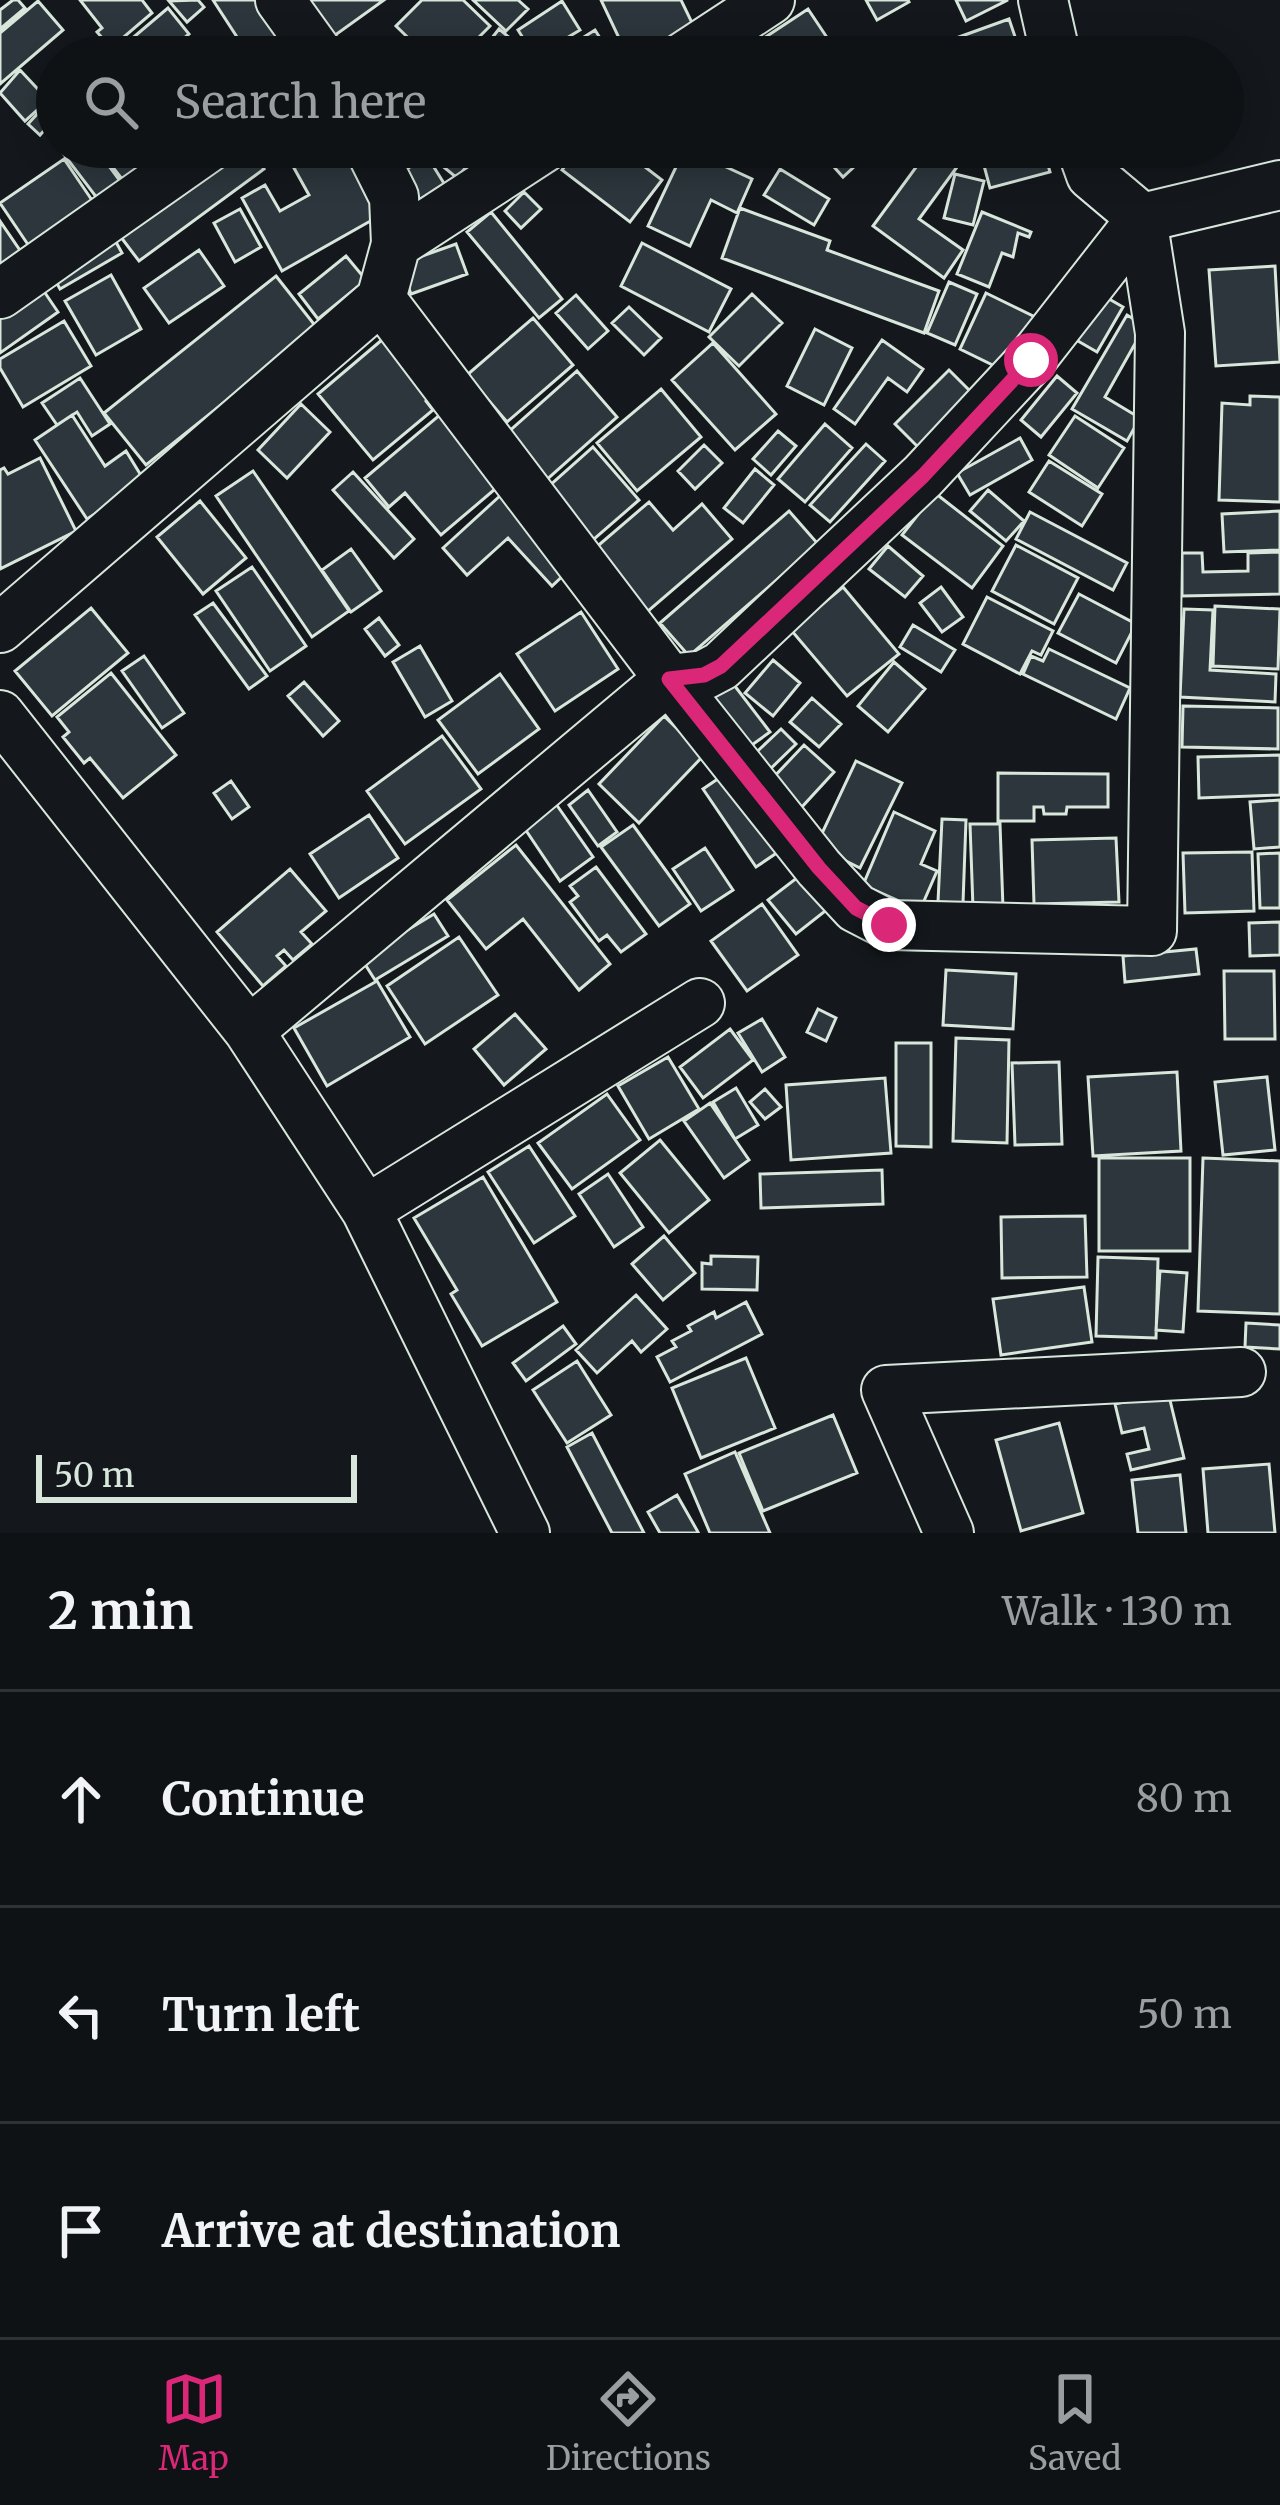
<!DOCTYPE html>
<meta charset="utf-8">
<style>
body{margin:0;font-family:Merriweather,serif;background:#1d2022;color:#f1f3f6}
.scale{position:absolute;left:36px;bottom:30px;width:321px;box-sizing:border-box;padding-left:12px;border:6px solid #d8e6dc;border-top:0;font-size:33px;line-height:42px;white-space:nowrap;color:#d8e6dc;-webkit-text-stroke:9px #14181c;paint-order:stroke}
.stop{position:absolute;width:36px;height:36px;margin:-27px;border:9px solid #db2777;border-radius:50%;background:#fff}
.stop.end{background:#db2777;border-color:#fff;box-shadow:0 3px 12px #0008}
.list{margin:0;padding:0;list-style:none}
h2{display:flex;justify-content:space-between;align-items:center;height:156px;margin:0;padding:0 48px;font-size:51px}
h2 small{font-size:39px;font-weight:400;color:#9b9ea0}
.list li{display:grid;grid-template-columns:78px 1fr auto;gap:36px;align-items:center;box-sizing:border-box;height:216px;padding:0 48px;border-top:3px solid #2f3234}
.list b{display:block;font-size:45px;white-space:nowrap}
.list em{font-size:39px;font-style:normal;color:#9b9ea0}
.icon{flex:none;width:66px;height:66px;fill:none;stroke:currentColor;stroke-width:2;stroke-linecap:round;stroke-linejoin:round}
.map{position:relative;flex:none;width:1280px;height:1533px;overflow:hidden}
.search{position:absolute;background:#0f1215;box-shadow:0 6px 30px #0003;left:36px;right:36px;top:36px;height:132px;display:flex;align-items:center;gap:30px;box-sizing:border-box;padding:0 42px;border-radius:66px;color:#9b9ea0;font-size:45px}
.sheet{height:804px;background:#0f1215}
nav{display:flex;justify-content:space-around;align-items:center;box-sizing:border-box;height:168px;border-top:3px solid #2f3234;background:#0f1215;font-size:33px;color:#9b9ea0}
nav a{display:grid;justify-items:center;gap:6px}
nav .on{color:#db2777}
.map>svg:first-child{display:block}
.building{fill:#2c363c;stroke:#d8e6dc;stroke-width:3}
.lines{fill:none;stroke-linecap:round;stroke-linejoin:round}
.minor-casing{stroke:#d8e6dc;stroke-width:52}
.minor{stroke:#14181c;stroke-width:48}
.route{stroke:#db2777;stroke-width:15}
</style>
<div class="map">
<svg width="1280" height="1533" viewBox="0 0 1280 1533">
<rect width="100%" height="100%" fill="#14181c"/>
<path class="building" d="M13,0H18L25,8L0,29V10Z
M80,0H142L152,13L111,48L97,32L102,28Z
M198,0L204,7L187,22L169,1Z
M213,0H264L295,57H250Z
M298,0H384L327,41Z
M422,0H463L490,26L459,57H428L396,26Z
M473,0H518L528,9L506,31Z
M601,0H681L697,33L647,57H628Z
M866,0H908L909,2L877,20Z
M956,0H1008L966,21Z
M38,1L63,30L0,84V33Z
M562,1L580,30L535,57L518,30Z
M168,8L189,34L162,57H142L129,41Z
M808,9L840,57H751L746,50Z
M1009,19L1022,57H950L945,42Z
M499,29L522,48L515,57H477Z
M595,30L612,57H552Z
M20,70L48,100L25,121L0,93Z
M53,97L57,101V116L40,135L28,124Z
M95,147L126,189L103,206L59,148Z
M116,147H182L129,188L104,156Z
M225,147H247L264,169L139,261L114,228Z
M332,147H343L381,215L282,271L242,198L265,185L280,211L309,195L294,168Z
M446,147H510L482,180L466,167L457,178L435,160Z
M579,147H619L662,180L630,222L562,170Z
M816,147H862L868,154L843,177Z
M979,147H1043L1050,172L990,188Z
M685,148L752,179L737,213L711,200L690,246L648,226Z
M930,148L957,167L919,219L963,250L944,278L873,226Z
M427,156L455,201L426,219L399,174Z
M64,159L98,209L33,252L0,203Z
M780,169L829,199L814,225L764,195Z
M955,174L984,181L973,225L944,218Z
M524,192L541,209L521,228L505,211Z
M740,208L830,241L827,250L939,291L924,333L722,258Z
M240,209L261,247L235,262L214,223Z
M491,212L562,299L539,318L467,232Z
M982,212L1031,232L1029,237L1018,233L1013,257L1002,253L989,287L957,274Z
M0,221L28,262L0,281Z
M111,233L122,253L60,289L49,269Z
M642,243L731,289L709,332L621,286Z
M456,244L467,274L411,294L400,264Z
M199,250L224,286L169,323L144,288Z
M346,256L366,280L318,319L299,294Z
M1275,266L1280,362L1216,366L1209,270Z
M111,275L141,329L96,355L65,301Z
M276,276L317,328L146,465L104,413Z
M949,282L977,294L955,345L927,333Z
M39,284L58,312L0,353V312Z
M1097,292L1123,307L1097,352L1071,337Z
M986,293L1035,317L1009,373L960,349Z
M752,294L782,323L739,366L709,337Z
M576,295L608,331L588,349L556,313Z
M629,307L661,338L644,355L612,323Z
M1127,315L1145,326L1105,397L1140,418L1127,441L1072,409Z
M533,318L573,365L507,422L467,375Z
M64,321L91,366L23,407L0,368V359Z
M815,329L852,348L824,405L787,386Z
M383,339L430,397L426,401L433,410L373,460L318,394Z
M882,340L923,369L907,392L888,378L855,424L834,409Z
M713,343L776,414L735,450L672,380Z
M949,370L978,399L924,453L895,424Z
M577,371L617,417L545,481L505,435Z
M1057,376L1077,393L1041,437L1021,420Z
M80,378L110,424L92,436L77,412L57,425L42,403Z
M661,389L701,437L637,491L597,443Z
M1250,396L1280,397V502L1219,500L1222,403L1250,405Z
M301,404L330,432L287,478L258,450Z
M442,413L501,484L441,535L405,493L389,507L365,478Z
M72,415L105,466L126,451L145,482L87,519L35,440Z
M1075,416L1124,448L1098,488L1049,455Z
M825,424L852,448L805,502L778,479Z
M778,431L796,446L771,475L753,459Z
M1020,438L1032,460L970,495L957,473Z
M866,444L885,461L830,522L810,505Z
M704,445L722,463L695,489L678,471Z
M593,447L639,500L593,540L547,488Z
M40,458L76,531L0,569V470L4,468L8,474Z
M1049,461L1102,494L1082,526L1029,492Z
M755,469L774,485L743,523L724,508Z
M253,471L349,611L312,637L216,496Z
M353,472L414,539L394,558L333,490Z
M988,490L1024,521L1006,541L970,511Z
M935,493L1003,546L972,588L902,535Z
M502,494L570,569L552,586L508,538L467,575L443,548Z
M200,501L246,558L203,594L157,537Z
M649,502L673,530L702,504L732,539L647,612L593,550Z
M789,511L818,544L689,656L660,623Z
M1280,511V550L1224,552L1222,514Z
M1030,512L1127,563L1113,590L1016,539Z
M1016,545L1078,578L1054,624L992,591Z
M888,546L923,576L905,597L869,569Z
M351,549L381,591L351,612L322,570Z
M1280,552V594L1182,596V553H1202L1203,572L1248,571V553Z
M252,567L306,646L270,671L216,591Z
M843,587L899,654L847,696L791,630Z
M941,587L963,617L942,632L920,603Z
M1079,594L1136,624L1116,663L1058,633Z
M987,597L1053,631L1041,655L1032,651L1020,674L963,644Z
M213,603L267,676L249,689L195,615Z
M1215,606L1280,609L1278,669L1213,666Z
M91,608L128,653L52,716L15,671Z
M1184,609L1213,610L1210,670L1276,674L1275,702L1180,697Z
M581,612L618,669L555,711L517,654Z
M379,618L399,645L385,656L365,629Z
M913,625L955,650L941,672L900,647Z
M420,646L452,701L425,717L393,662Z
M1049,649L1130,688L1116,719L1023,674L1031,656L1043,661Z
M144,656L184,713L162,728L122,671Z
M773,660L800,683L773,716L745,693Z
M894,662L925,689L888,732L858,706Z
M111,673L176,755L123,798L90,758L84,763L63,737L69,732L57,717Z
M500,674L539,729L478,774L438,720Z
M731,681L770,732L742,752L704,702Z
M304,682L339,721L323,736L288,696Z
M812,698L841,724L819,747L790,722Z
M1183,706L1278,708V749L1182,747Z
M664,716L704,755L639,823L599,784Z
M781,729L796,744L761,778L746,762Z
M442,736L481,789L405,844L367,791Z
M804,745L834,772L800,809L770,781Z
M1280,755V795L1199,798L1198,757Z
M856,761L902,783L860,868L816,846Z
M731,770L784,848L756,867L703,789Z
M998,773L1108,774V807H1067L1066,814H1044L1043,807H1034V821H998Z
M231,781L249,807L232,819L214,793Z
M588,790L617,832L598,846L569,805Z
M1280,800V847L1254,849L1250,802Z
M556,804L593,857L560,881L523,826Z
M894,812L935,831L921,864L937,871L920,910L863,885Z
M369,815L398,858L339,898L310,854Z
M942,819L966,820L963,903L938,902Z
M970,824H1000L1003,908H973Z
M633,825L690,904L659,926L601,847Z
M1116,838L1119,902L1034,904L1032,840Z
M516,845L610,964L579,990L523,919L486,949L447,900Z
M705,848L733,890L701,911L673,869Z
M1252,852L1254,911L1185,913L1183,853Z
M1280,853V908H1260L1258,854Z
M596,867L646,934L621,952L607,935L599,941L570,902L578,896L570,886Z
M290,869L326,911L301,932L312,944L293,960L284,950L277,956L286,966L263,986L217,932Z
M802,874L829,908L796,934L768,900Z
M762,904L798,955L747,991L711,941Z
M434,914L448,936L375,980L361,958Z
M1280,922V955L1250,956L1249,923Z
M459,937L498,995L425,1044L387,986Z
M1196,949L1199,974L1125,982L1123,956Z
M946,970L1016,974L1013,1029L943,1025Z
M1224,971H1274L1275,1039H1225Z
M377,981L410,1037L327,1086L294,1028Z
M818,1009L836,1018L826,1041L807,1032Z
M515,1014L546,1049L504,1085L474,1049Z
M762,1019L785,1057L762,1072L738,1033Z
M730,1029L753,1060L703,1098L680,1067Z
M956,1038L1009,1040L1007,1143L953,1141Z
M896,1043H931V1147L896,1146Z
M668,1057L699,1109L649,1139L618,1086Z
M1059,1062L1062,1144L1015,1145L1012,1063Z
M1177,1072L1181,1151L1093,1156L1088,1077Z
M1267,1077L1275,1150L1223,1155L1215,1082Z
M885,1078L891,1153L791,1160L786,1085Z
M736,1088L758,1125L735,1139L713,1102Z
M765,1089L781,1107L765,1119L750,1102Z
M607,1094L640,1140L572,1189L538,1143Z
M710,1103L749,1160L724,1178L684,1121Z
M660,1140L709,1200L669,1233L620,1173Z
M529,1146L575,1216L534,1243L488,1172Z
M1099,1158H1190V1251H1099Z
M1203,1158L1280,1161V1314L1198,1311Z
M882,1170L883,1204L761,1208L760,1174Z
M608,1174L643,1227L614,1247L579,1194Z
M483,1177L557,1302L482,1346L451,1294L457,1290L414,1218Z
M1085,1216L1087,1277L1002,1278L1001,1217Z
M664,1236L695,1273L663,1300L632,1264Z
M711,1256L758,1257L757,1290L702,1289V1263L711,1264Z
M1098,1257L1158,1259L1156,1338L1096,1336Z
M1160,1271L1187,1273L1183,1332L1156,1330Z
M1084,1287L1092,1342L1001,1355L993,1299Z
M636,1295L667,1329L641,1352L632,1341L597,1373L576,1350Z
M746,1302L762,1334L670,1382L657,1357L676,1347L672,1341L691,1331L688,1326L714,1312L716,1318Z
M1246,1323L1280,1325V1349L1245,1347Z
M563,1326L576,1344L526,1381L513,1363Z
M746,1358L775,1428L701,1458L672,1388Z
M577,1361L611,1415L567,1443L533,1390Z
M1168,1392L1184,1458L1131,1470L1127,1454L1149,1449L1144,1428L1122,1433L1115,1404Z
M833,1415L857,1473L763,1511L739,1453Z
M1059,1423L1083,1513L1021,1531L996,1440Z
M592,1433L644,1533H612L567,1447Z
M735,1452L770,1533H710L685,1474Z
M1269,1464L1275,1533H1208L1203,1469Z
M1180,1475L1186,1533H1138L1132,1480Z
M677,1495L698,1532L696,1533H660L648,1512Z"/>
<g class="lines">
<g class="minor-casing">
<path id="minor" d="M280,0L321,57
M1043,0L1056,57
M683,57L770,0
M369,147L394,197L396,244
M0,294L209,147
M381,299L669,679L819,868L856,908L889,925L1152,931L1160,333L1142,218L1091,175L1081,147
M0,628L381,299L396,244L545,147
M0,715L249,1031L366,1210L525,1533
M249,1031L669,679L704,675L721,666L923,476L1031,360L1142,218L1280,185
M366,1210L700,1003
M949,1533L886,1390L1241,1372"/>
</g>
<use href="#minor" class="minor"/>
</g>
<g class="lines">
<path class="route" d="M889,925L856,908L819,868L669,679L704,675L721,666L923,476L1031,360"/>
</g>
</svg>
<div class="scale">50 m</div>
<div class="stop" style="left:1031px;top:360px"></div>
<div class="stop end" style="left:889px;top:925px"></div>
<div class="search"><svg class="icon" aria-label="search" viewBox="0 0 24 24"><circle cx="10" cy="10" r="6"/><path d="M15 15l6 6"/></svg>Search here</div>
</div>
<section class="sheet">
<h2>2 min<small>Walk · 130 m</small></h2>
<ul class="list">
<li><svg class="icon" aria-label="ahead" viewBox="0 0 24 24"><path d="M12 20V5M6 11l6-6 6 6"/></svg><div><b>Continue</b></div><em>80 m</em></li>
<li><svg class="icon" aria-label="left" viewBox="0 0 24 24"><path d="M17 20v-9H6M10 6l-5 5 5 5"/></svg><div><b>Turn left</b></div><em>50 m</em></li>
<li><svg class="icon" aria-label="arrive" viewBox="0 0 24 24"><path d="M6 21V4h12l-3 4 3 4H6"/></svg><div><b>Arrive at destination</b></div></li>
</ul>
</section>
<nav>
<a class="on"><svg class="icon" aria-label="map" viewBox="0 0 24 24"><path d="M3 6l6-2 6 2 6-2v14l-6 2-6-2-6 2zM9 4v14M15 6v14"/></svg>Map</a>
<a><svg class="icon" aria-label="directions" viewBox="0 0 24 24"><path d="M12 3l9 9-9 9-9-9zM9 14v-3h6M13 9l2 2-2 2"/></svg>Directions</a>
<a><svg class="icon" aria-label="saved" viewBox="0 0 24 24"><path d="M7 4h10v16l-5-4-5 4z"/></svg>Saved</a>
</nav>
